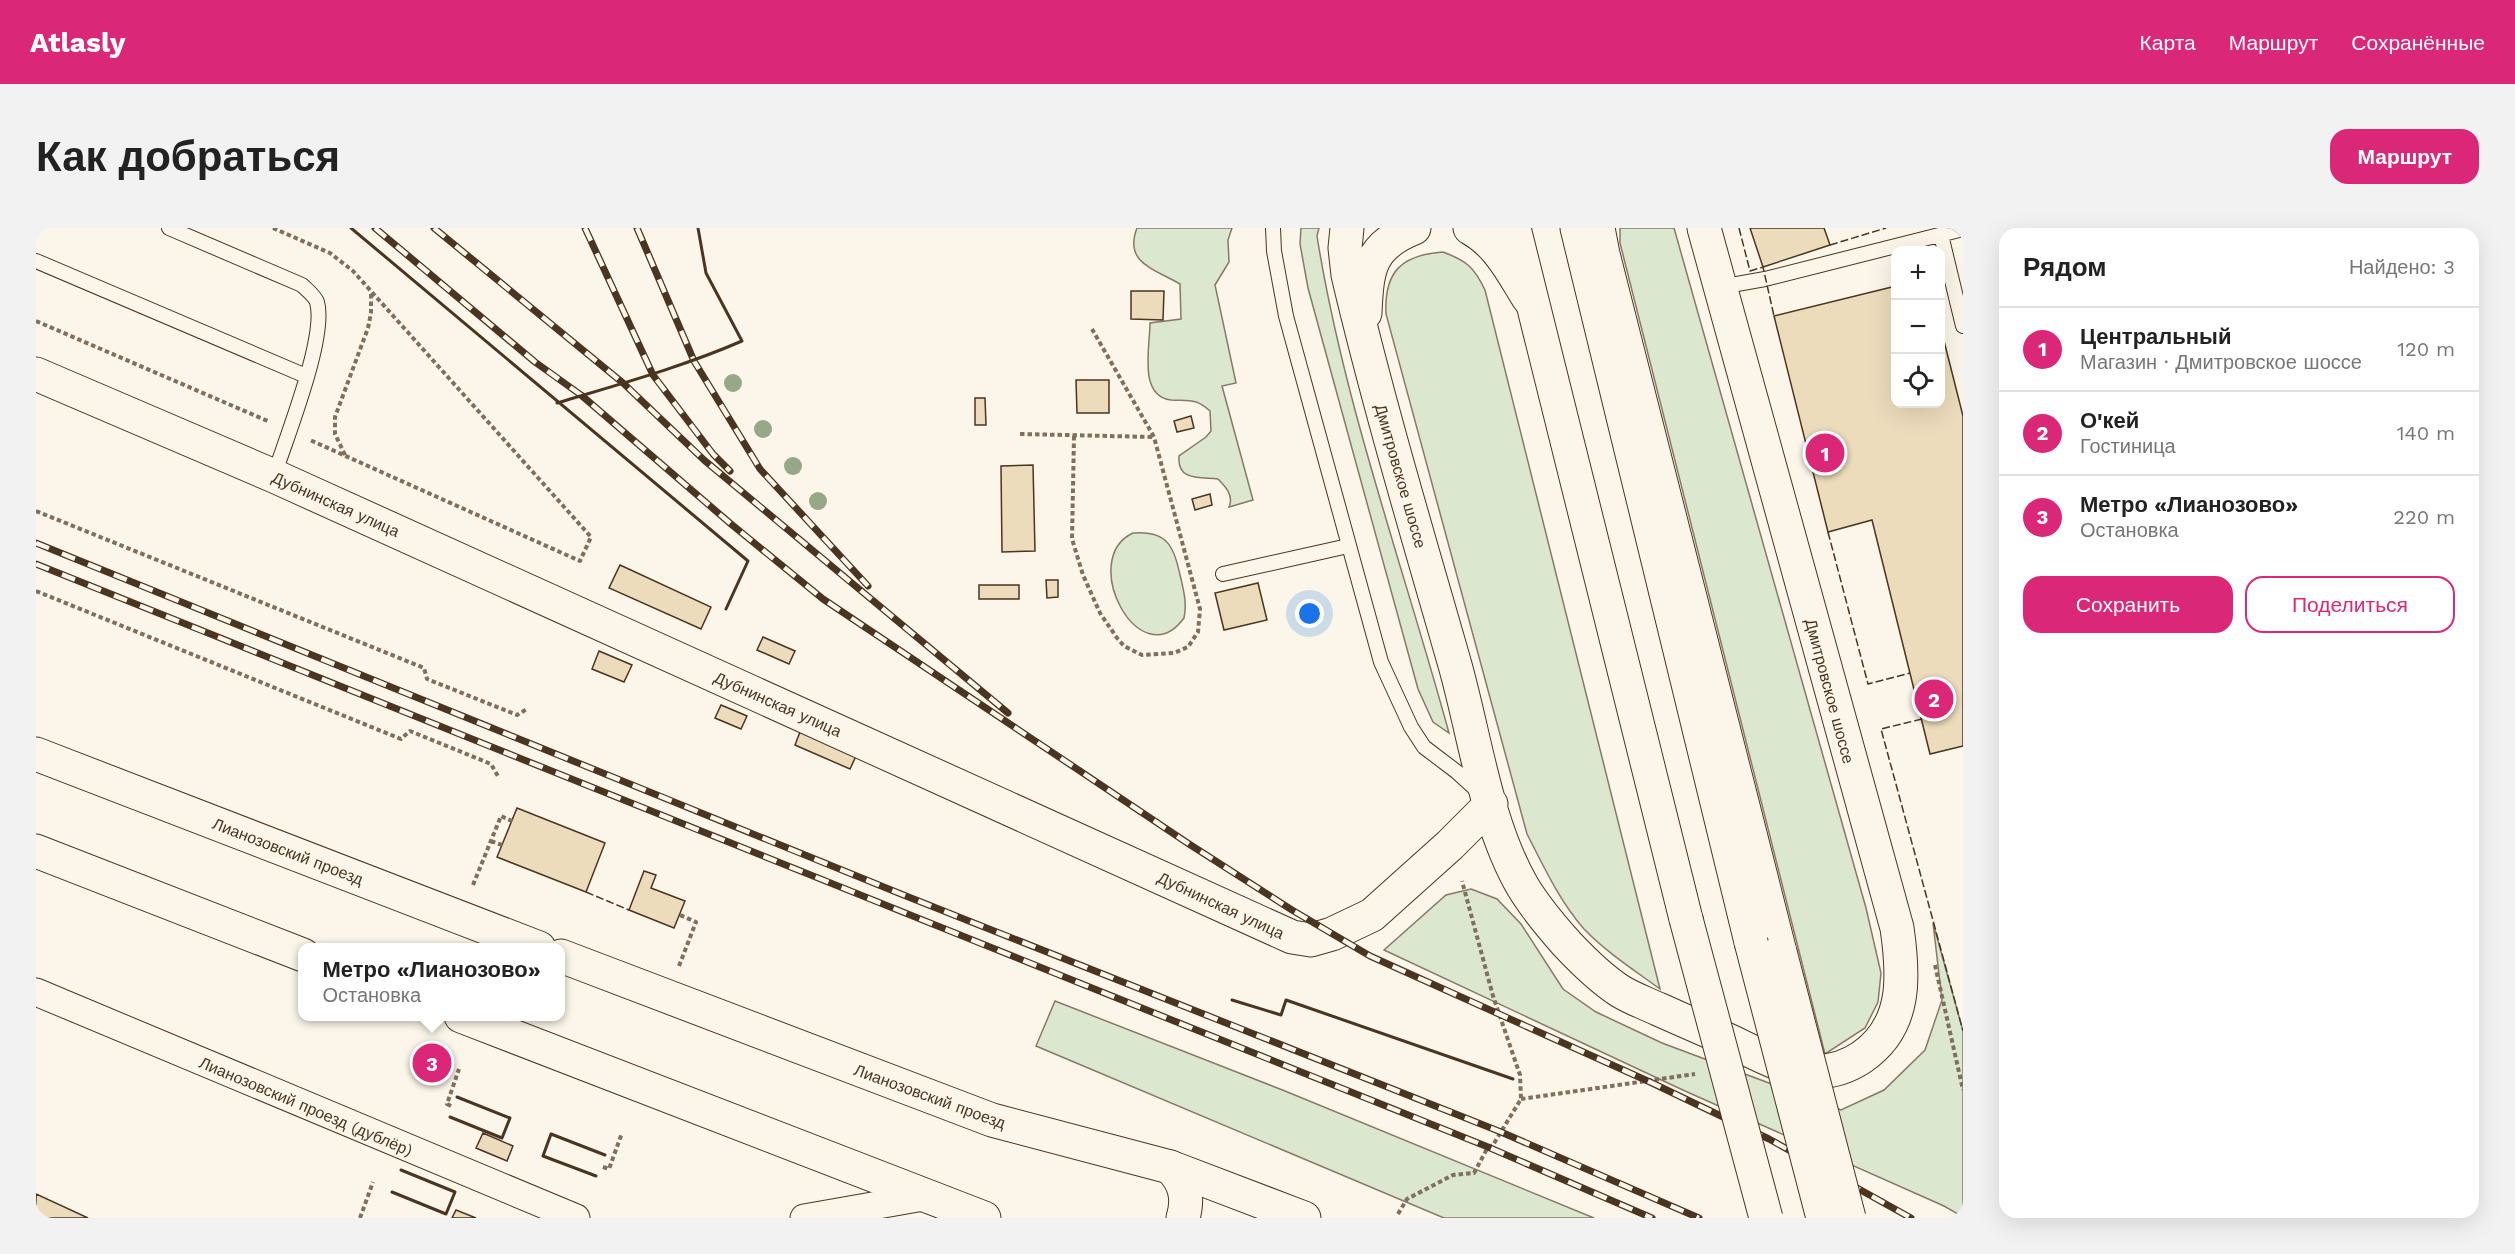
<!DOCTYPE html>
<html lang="ru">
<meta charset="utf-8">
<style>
body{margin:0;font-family:"Work Sans",sans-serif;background:#f2f2f2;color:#222}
.controls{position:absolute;right:18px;top:18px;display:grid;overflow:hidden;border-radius:12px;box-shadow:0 6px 24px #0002}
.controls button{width:54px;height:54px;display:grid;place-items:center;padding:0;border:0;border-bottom:2px solid #e0e0e0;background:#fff;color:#222;font:30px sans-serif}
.you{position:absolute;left:1274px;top:386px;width:21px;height:21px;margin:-15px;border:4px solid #fff;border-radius:50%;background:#1a73e8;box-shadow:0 0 0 9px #1a73e833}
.badge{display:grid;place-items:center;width:39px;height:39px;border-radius:50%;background:#db2777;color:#fff;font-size:20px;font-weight:700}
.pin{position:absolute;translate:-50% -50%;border:3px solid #fff;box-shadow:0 2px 6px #0006}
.popup{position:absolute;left:262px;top:715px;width:267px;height:78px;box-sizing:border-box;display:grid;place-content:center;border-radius:12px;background:#fff;filter:drop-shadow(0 2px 4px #0005);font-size:20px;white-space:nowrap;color:#767676}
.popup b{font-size:22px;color:#222}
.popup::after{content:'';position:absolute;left:50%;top:100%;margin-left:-12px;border:12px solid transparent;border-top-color:#fff}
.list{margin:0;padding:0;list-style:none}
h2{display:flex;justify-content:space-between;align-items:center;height:78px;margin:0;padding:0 24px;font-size:26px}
h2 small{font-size:20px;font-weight:400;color:#767676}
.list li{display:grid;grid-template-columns:39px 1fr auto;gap:18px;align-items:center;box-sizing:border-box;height:84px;padding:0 24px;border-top:2px solid #e0e0e0}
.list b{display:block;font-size:22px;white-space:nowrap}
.list p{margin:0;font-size:20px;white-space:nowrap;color:#767676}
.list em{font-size:20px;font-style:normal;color:#767676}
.actions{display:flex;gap:12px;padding:18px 24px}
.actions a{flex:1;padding:14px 0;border:2px solid #db2777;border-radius:18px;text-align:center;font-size:21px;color:#db2777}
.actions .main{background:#db2777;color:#fff}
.icon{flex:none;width:33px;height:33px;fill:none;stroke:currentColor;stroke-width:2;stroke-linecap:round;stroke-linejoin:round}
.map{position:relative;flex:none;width:1927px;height:990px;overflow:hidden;border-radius:18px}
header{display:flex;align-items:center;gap:36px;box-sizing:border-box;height:84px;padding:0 30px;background:#db2777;color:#fff}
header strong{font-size:28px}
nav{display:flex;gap:33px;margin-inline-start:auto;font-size:21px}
.intro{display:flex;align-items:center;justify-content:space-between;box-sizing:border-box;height:144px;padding:0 36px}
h1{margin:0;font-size:42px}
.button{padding:15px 27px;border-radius:18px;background:#db2777;color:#fff;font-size:21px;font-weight:700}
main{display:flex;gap:36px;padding:0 36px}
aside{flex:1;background:#fff;border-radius:18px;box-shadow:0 6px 24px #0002}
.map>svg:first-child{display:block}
.green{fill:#dce7d0;stroke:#887966;stroke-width:1.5}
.building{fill:#ecdcbc;stroke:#4a3520;stroke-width:1.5}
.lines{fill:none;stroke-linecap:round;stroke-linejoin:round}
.service-casing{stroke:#4a3520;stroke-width:16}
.minor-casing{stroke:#4a3520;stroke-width:29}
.tertiary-casing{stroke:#4a3520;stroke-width:35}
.secondary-casing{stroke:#4a3520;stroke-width:35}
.primary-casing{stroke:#4a3520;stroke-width:35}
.path{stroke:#7f6f5c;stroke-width:4;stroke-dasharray:4.5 3;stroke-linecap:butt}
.service{stroke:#fbf6e9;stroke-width:14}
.minor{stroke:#fbf6e9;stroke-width:27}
.tertiary{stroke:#fbf6e9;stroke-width:33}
.secondary{stroke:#fbf6e9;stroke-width:33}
.primary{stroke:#fbf6e9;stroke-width:33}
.rail-casing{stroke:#4a3520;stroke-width:7}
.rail{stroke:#fbf6e9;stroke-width:4.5;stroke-dasharray:14;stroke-linecap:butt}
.tertiary-bridge-casing{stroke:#4a3520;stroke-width:35;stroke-linecap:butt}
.primary-bridge-casing{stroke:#4a3520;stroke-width:35;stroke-linecap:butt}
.tertiary-bridge{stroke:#fbf6e9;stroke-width:33}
.primary-bridge{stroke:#fbf6e9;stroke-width:33}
.fence{stroke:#4a3520;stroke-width:1.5;stroke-dasharray:8 3;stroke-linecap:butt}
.wall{stroke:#4a3520;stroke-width:3}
.tree{fill:#96a887}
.labels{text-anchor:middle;stroke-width:4.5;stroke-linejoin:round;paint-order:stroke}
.street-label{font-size:16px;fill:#4a3520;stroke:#fbf6e9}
</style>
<header>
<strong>Atlasly</strong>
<nav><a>Карта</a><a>Маршрут</a><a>Сохранённые</a></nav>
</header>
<div class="intro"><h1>Как добраться</h1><a class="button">Маршрут</a></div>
<main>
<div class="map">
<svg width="1927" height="990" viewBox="0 0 1927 990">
<rect width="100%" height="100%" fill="#fbf6e9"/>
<path class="green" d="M1101,0H1196L1192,12L1193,34L1179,57L1200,155L1186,158L1217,272L1193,279C1198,268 1190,259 1182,251C1163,249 1141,253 1143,228L1170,209L1175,203L1174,183C1160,170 1153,173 1135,172C1102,168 1114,119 1114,95L1145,91L1144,56C1121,42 1087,36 1101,0Z
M1265,0H1283L1281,8C1308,177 1368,340 1413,505L1397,494L1382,461L1272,60L1264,16Z
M1584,0H1638L1830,680L1845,745L1842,774L1829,800L1789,826L1584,15Z
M1407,24C1431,33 1438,39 1449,62L1624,761C1598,742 1570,724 1548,701C1524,674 1508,639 1491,606L1350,86C1348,44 1365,27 1407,24Z
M1097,305C1134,302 1138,321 1145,351C1148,364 1151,376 1148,390C1104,450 1041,331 1097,305Z
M1435,661L1461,671L1485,696L1527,761L1560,784L1626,815L1805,882L1848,862L1889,822L1906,772L1897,695L1927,803V989L1908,978L1649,863L1348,722L1410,667Z
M1019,773L1249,863L1558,990H1408L1000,818Z"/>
<path class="building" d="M1714,0H1788L1794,17L1727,39Z
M1860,58V176H1904V97L1927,188V518L1894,526L1836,292L1792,304L1738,88Z
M1095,63H1128L1127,92L1095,91Z
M1040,152H1073V185H1041Z
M939,170H949L950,197H939Z
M1155,188L1158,200L1141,204L1138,193Z
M997,237L999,323L966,324L965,238Z
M1174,266L1176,277L1159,282L1156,271Z
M584,337L675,379L665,401L573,360Z
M1010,352H1022V369L1011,370Z
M1222,355L1231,392L1188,402L1179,365Z
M943,357H983V371H943Z
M727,409L759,423L753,436L721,422Z
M563,423L596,437L588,454L556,441Z
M685,477L711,488L705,501L679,490Z
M764,504L820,528L814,541L759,517Z
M481,580L569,615L550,664L461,629Z
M608,643L620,647L615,660L649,673L638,700L593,682Z
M447,905L477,918L471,933L440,920Z
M0,966L52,990H0Z
M420,982L440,990H416Z"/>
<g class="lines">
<g class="service-casing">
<path id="service" d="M133,0L266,57C271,62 279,68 281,74C291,109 250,210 238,248
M1237,0L1238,23L1250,88L1345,434L1375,499L1388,519L1421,544L1444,565
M1905,7L1927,98
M0,33L270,148
M1684,59L1729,51L1927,1
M1187,346L1312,318"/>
</g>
<g class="minor-casing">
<path id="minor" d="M0,764L540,990
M768,990L893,968"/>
</g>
<g class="tertiary-casing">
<path id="tertiary" d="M1311,0L1309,20L1312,47C1343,178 1382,308 1419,437C1439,508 1450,596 1487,659C1499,679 1515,698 1531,716C1547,733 1564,750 1584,763C1595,770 1609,775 1622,781C1645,791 1669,802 1692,812C1737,833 1779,861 1826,829C1871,798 1868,748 1861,700L1668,0
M1434,0C1462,15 1476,44 1493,71
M1562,0L1567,26L1744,724
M1329,85C1331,41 1333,18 1378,0
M0,146L238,248L1256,709L1275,712L1296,706L1336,687L1414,617L1455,576
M1134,939C1149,954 1153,970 1147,990"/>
</g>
<g class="secondary-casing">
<path id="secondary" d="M0,526L503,720
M0,623L267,727
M525,728L956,892L1134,939L1268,990
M425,788L948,990"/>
</g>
<g class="primary-casing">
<path id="primary" d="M1478,0L1650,691
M1541,0L1715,714"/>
</g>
<path class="path" d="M237,0L294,25L317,43L555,309L544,333L274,212
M0,93L234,194
M984,206L1117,209
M1038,208L1036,311L1047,347L1064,385L1081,410L1088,418L1106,427L1138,425L1152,419L1162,404L1164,381L1118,209L1056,101
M309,227L299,206V189L332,100L335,85V63
M0,283L388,440L391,451L481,487L491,481
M0,363L365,511L374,503L455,536L463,550
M455,613L466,617
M437,657L465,588L476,593
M1899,737L1927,862
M643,738L660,694L644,687
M1485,871L1659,846
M415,878L411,876L423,841
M567,939L573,941L586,905
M1362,986L1371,971L1417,947L1438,945L1452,919L1457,917L1485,871L1484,847L1457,768L1426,653
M324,990L337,954"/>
<use href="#service" class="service"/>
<use href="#minor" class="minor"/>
<use href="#tertiary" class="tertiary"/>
<use href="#secondary" class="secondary"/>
<use href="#primary" class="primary"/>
<g class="rail-casing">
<path id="rail" d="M339,0L499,134L545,167L695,296L787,371L1153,616L1256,682L1334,728L1614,854L1733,911L1875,990
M398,0L587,155L668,232L972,485
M549,0L617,147L677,226L694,243
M601,0L658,133L724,241L832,358
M0,315L865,666L1465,904L1663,990
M0,336L1452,919L1616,990"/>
</g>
<use href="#rail" class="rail"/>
<g class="tertiary-bridge-casing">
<path id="tertiary-bridge" d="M1744,724L1813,990"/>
</g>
<g class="primary-bridge-casing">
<path id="primary-bridge" d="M1650,691L1730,990
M1715,714L1787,990"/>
</g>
<use href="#tertiary-bridge" class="tertiary-bridge"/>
<use href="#primary-bridge" class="primary-bridge"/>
<path class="fence" d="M1703,0L1714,43L1727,39L1738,88
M1794,17L1850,0
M1792,304L1832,456L1874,445
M1886,491L1845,501L1927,803
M550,664L593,682"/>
<path class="wall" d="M315,0L712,333L690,381
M521,175C584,156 646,139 706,113L670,45L662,0
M1196,772L1245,787L1250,772L1477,851
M414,889L466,910L474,890L421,869
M560,948L507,928L515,906L569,927
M356,964L410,986L419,964L365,942"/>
</g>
<g class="tree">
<circle cx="697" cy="155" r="9"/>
<circle cx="727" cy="201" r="9"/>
<circle cx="757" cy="238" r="9"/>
<circle cx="782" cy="273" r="9"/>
</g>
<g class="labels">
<g class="street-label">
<text transform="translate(1365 248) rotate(74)" y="6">Дмитровское шоссе</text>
<text transform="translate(300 276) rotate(24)" y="6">Дубнинская улица</text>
<text transform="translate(1794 463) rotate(75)" y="6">Дмитровское шоссе</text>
<text transform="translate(742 476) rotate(24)" y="6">Дубнинская улица</text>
<text transform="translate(252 623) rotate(21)" y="6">Лианозовский проезд</text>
<text transform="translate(1185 677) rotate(25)" y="6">Дубнинская улица</text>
<text transform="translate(894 868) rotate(20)" y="6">Лианозовский проезд</text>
<text transform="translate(270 878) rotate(23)" y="6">Лианозовский проезд (дублёр)</text>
</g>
</g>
</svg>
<div class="controls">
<button>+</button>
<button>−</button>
<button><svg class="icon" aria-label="locate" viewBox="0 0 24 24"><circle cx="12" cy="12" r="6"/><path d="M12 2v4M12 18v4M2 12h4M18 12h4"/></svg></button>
</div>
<div class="you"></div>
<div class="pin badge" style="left:1789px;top:225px">1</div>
<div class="pin badge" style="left:1898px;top:471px">2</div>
<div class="pin badge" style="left:396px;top:835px">3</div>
<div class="popup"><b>Метро «Лианозово»</b>Остановка</div>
</div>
<aside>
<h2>Рядом<small>Найдено: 3</small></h2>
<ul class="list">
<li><span class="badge">1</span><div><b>Центральный</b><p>Магазин · Дмитровское шоссе</p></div><em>120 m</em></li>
<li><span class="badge">2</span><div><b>О'кей</b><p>Гостиница</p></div><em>140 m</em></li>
<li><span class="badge">3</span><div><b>Метро «Лианозово»</b><p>Остановка</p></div><em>220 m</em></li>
</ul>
<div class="actions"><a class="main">Сохранить</a><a>Поделиться</a></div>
</aside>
</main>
